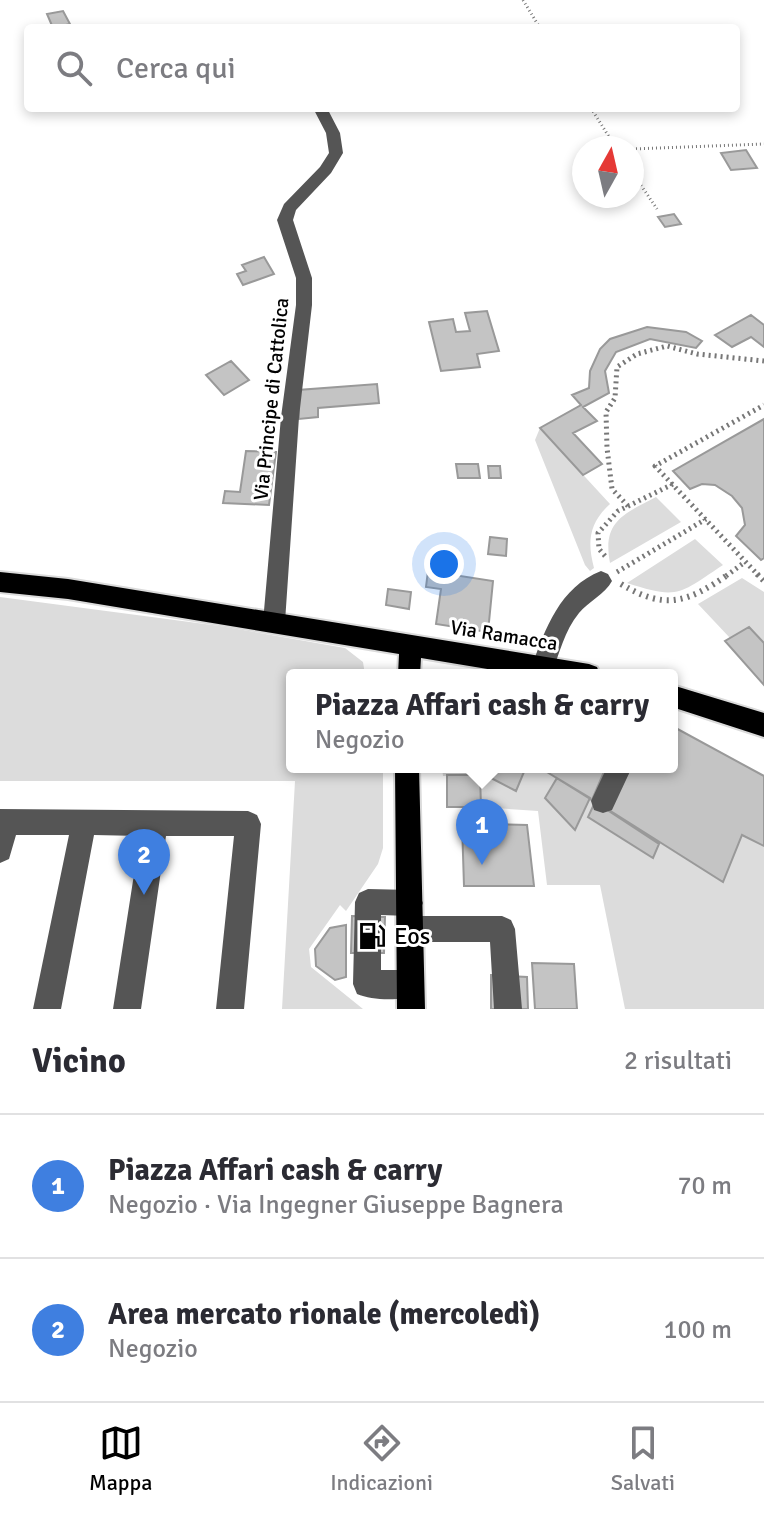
<!DOCTYPE html>
<html lang="it">
<meta charset="utf-8">
<style>
body{margin:0;font-family:Signika,sans-serif;background:#f7f7f7;color:#2b2b33}
.compass{position:absolute;left:572px;top:136px;width:72px;height:72px;border-radius:50%;background:#fff;box-shadow:0 4px 12px #0003;rotate:8deg}
.you{position:absolute;left:444px;top:564px;width:28px;height:28px;margin:-20px;border:6px solid #fff;border-radius:50%;background:#1a73e8;box-shadow:0 0 0 12px #1a73e833}
.badge{display:grid;place-items:center;width:52px;height:52px;border-radius:50%;background:#000;color:#fff;font-size:26px;font-weight:700}
.pin{position:absolute;translate:-50% -66px;filter:drop-shadow(0 2px 4px #0008)}
.pin::after{content:'';position:absolute;top:42px;width:28px;height:24px;background:inherit;clip-path:polygon(0 0,100% 0,50% 100%)}
.popup{position:absolute;left:286px;top:669px;width:392px;height:104px;box-sizing:border-box;display:grid;place-content:center;border-radius:8px;background:#fff;filter:drop-shadow(0 2px 6px #0005);font-size:26px;white-space:nowrap;color:#7c7c81}
.popup b{font-size:30px;color:#2b2b33}
.popup::after{content:'';position:absolute;left:50%;top:100%;margin-left:-16px;border:16px solid transparent;border-top-color:#fff}
.list{margin:0;padding:0;list-style:none}
h2{display:flex;justify-content:space-between;align-items:center;height:104px;margin:0;padding:0 32px;font-size:34px}
h2 small{font-size:26px;font-weight:400;color:#7c7c81}
.list li{display:grid;grid-template-columns:52px 1fr auto;gap:24px;align-items:center;box-sizing:border-box;height:144px;padding:0 32px;border-top:2px solid #e1e1e2}
.list b{display:block;font-size:30px;white-space:nowrap}
.list p{margin:0;font-size:26px;white-space:nowrap;color:#7c7c81}
.list em{font-size:26px;font-style:normal;color:#7c7c81}
.icon{flex:none;width:44px;height:44px;fill:none;stroke:currentColor;stroke-width:2;stroke-linecap:round;stroke-linejoin:round}
.map{position:relative;flex:none;width:764px;height:1009px;overflow:hidden}
.search{position:absolute;background:#fff;box-shadow:0 4px 12px #0003;left:24px;right:24px;top:24px;height:88px;display:flex;align-items:center;gap:20px;box-sizing:border-box;padding:0 28px;border-radius:8px;color:#7c7c81;font-size:30px}
.sheet{height:392px;background:#fff}
nav{display:flex;justify-content:space-around;align-items:center;box-sizing:border-box;height:112px;border-top:2px solid #e1e1e2;background:#fff;font-size:22px;color:#7c7c81}
nav a{display:grid;justify-items:center;gap:4px}
nav .on{color:#000}
.map>svg:first-child{display:block}
.green{fill:#dcdcdc}
.building{fill:#c4c4c4;stroke:#999;stroke-width:2}
.lines{fill:none;stroke-linecap:round;stroke-linejoin:round}
.major-casing{stroke:#dbdbdb;stroke-width:4}
.path-far2{stroke:#777;stroke-width:3;stroke-dasharray:1 3;stroke-linecap:butt}
.path-far1{stroke:#777;stroke-width:5;stroke-dasharray:2 4;stroke-linecap:butt}
.path{stroke:#777;stroke-width:6;stroke-dasharray:2 5;stroke-linecap:butt}
.minor{fill:#555;fill-rule:evenodd}
.major{fill:#000;fill-rule:evenodd}
.labels{text-anchor:middle;stroke-width:6;stroke-linejoin:round;paint-order:stroke}
.street-label{font-size:20px;fill:#000;stroke:#fff}
.near-poi-label{font-size:24px;fill:#000;stroke:#fff;text-anchor:start}
</style>
<div class="map">
<svg width="764" height="1009" viewBox="0 0 764 1009">
<rect width="100%" height="100%" fill="#fff"/>
<path class="green" d="M540,428L610,504C589,523 587,542 594,568L590,571L585,565L535,440Z
M656,497L681,522L610,563C602,521 624,514 656,497Z
M695,539L723,565C679,594 679,600 627,583Z
M742,578L764,592V643L749,627L730,638L698,604Z
M0,597L220,626L345,648L363,662L365,675H292V767H383V848L378,864L346,911L340,905L309,949L311,967L363,1009H282L295,781H0Z
M442,767H539L723,882L742,835L764,846V1009H625L600,885H547L538,811L481,807L480,775L443,776Z"/>
<path class="building" d="M63,11L70,24L53,28L47,14Z
M746,150L757,168L731,170L721,153Z
M674,214L681,224L665,227L658,217Z
M264,257L274,274L243,285L237,274L246,271L242,265Z
M487,311L499,351L477,354L480,367L441,371L429,322L453,319L456,332L470,331L465,313Z
M751,315L764,325V347L751,337L732,347L715,335Z
M647,327L686,332L702,341L696,348L650,339L616,352L605,371L609,393L583,407L597,421L573,433L602,464L583,475L540,428L581,405L572,395L589,388L590,371L600,349L610,339Z
M231,361L249,380L224,395L206,375Z
M377,384L379,403L318,408V417L299,419L298,390Z
M764,419V558L761,560L736,536L745,525L742,508L732,496L715,485L702,484L690,489L673,471Z
M246,451L276,452L269,505L223,503L225,491L240,492Z
M456,464H478L480,478H458Z
M488,466H500L501,478H489Z
M490,537L507,539L506,556L488,554Z
M428,571L493,581L488,632L436,624L441,589L426,587Z
M388,589L411,592L409,609L386,605Z
M749,627L764,643V685L725,641Z
M672,726L764,776V846L742,835L723,882L609,810L631,767H672Z
M494,767H526L516,791L489,777Z
M539,767H606L592,800Z
M447,775H480L481,807H447Z
M557,778L590,798L575,830L545,798Z
M595,802L659,844L653,858L588,817Z
M462,823L527,825L534,886H464Z
M352,916L385,917L384,953H351Z
M346,925V977L335,980L316,966L315,949L330,928Z
M532,963L574,964L577,1009H535Z
M491,975L527,977L528,1009H491Z"/>
<g class="lines">
<g class="major-casing">
<path id="major" d="M0,572L68,579L589,664L597,667L600,675H524L421,658L420,675H398L399,654L68,599L0,592Z
M672,685L764,713V737L672,707Z
M395,767H419L425,1009H397Z"/>
</g>
<path class="path-far2" d="M523,0L540,28
M591,108L616,148
M632,149L764,144
M632,172L657,209"/>
<path class="path-far1" d="M628,506L612,489L607,448L606,412L615,398L617,367L637,354L667,346L697,354L764,361
M605,556L599,549L598,533L618,511L673,484
M617,572L706,519
M726,576L745,562
M759,576L655,466L764,405"/>
<path class="path" d="M757,574L764,581
M621,584C666,611 688,602 729,574"/>
<path class="minor" d="M313,108H327L340,133L343,153L331,173L296,210L293,220L312,278V305L299,417L285,622L282,629L274,632L266,629L263,622L281,417L296,305V278L277,220L284,204L320,167L329,153L326,133Z
M601,571L608,574L612,581C605,594 588,602 579,613C564,631 560,653 551,674H535L532,666C545,629 560,587 601,571Z
M607,767H632L612,810L603,813L594,810L591,801Z
M0,809L248,811L257,815L261,824L244,1009H216L234,836H166L141,1009H113L140,836L94,835L61,1009H33L69,835H16L9,859L0,863Z
M368,889L410,890L419,894L423,903L419,912L411,916H502L511,920L515,929L522,1009H494L490,942H410L401,938L397,929L401,920L409,916L381,915V970H410L420,974L424,984L420,994C403,1001 374,1001 357,994L353,984L355,902L359,893Z"/>
<use href="#major" class="major"/>
</g>
<defs>
<g id="fuel-bare" transform="scale(2.16)"><path d="M-5.5-6h7V0h2V4h1.3V-2.5L3-4.5l.8-.8L6-3V5H2.5V1h-1V6h-7ZM-4.2-4.7v3.2H.2V-4.7Z" fill="#000" stroke="#fff" stroke-width="2.5" paint-order="stroke"/></g>
</defs>
<g fill-rule="evenodd">
<use href="#fuel-bare" x="372" y="936"/>
</g>
<g class="labels">
<g class="street-label">
<text transform="translate(271 399) rotate(-84)" y="7">Via Principe di Cattolica</text>
<text transform="translate(504 635) rotate(9)" y="7">Via Ramacca</text>
</g>
<g class="near-poi-label">
<text x="394" y="944">Eos</text>
</g>
</g>
</svg>
<svg class="compass" viewBox="-18 -18 36 36"><path d="M0-13l5 13h-10z" fill="#e53935"/><path d="M0 13l5-13h-10z" fill="#7c7c81"/></svg>
<div class="you"></div>
<div class="pin badge" style="left:482px;top:865px;background:#3f7fe0">1</div>
<div class="popup"><b>Piazza Affari cash &amp; carry</b>Negozio</div>
<div class="pin badge" style="left:144px;top:895px;background:#3f7fe0">2</div>
<div class="search"><svg class="icon" aria-label="search" viewBox="0 0 24 24"><circle cx="10" cy="10" r="6"/><path d="M15 15l6 6"/></svg>Cerca qui</div>
</div>
<section class="sheet">
<h2>Vicino<small>2 risultati</small></h2>
<ul class="list">
<li><span class="badge" style="background:#3f7fe0">1</span><div><b>Piazza Affari cash &amp; carry</b><p>Negozio · Via Ingegner Giuseppe Bagnera</p></div><em>70 m</em></li>
<li><span class="badge" style="background:#3f7fe0">2</span><div><b>Area mercato rionale (mercoledì)</b><p>Negozio</p></div><em>100 m</em></li>
</ul>
</section>
<nav>
<a class="on"><svg class="icon" aria-label="map" viewBox="0 0 24 24"><path d="M3 6l6-2 6 2 6-2v14l-6 2-6-2-6 2zM9 4v14M15 6v14"/></svg>Mappa</a>
<a><svg class="icon" aria-label="directions" viewBox="0 0 24 24"><path d="M12 3l9 9-9 9-9-9zM9 14v-3h6M13 9l2 2-2 2"/></svg>Indicazioni</a>
<a><svg class="icon" aria-label="saved" viewBox="0 0 24 24"><path d="M7 4h10v16l-5-4-5 4z"/></svg>Salvati</a>
</nav>
